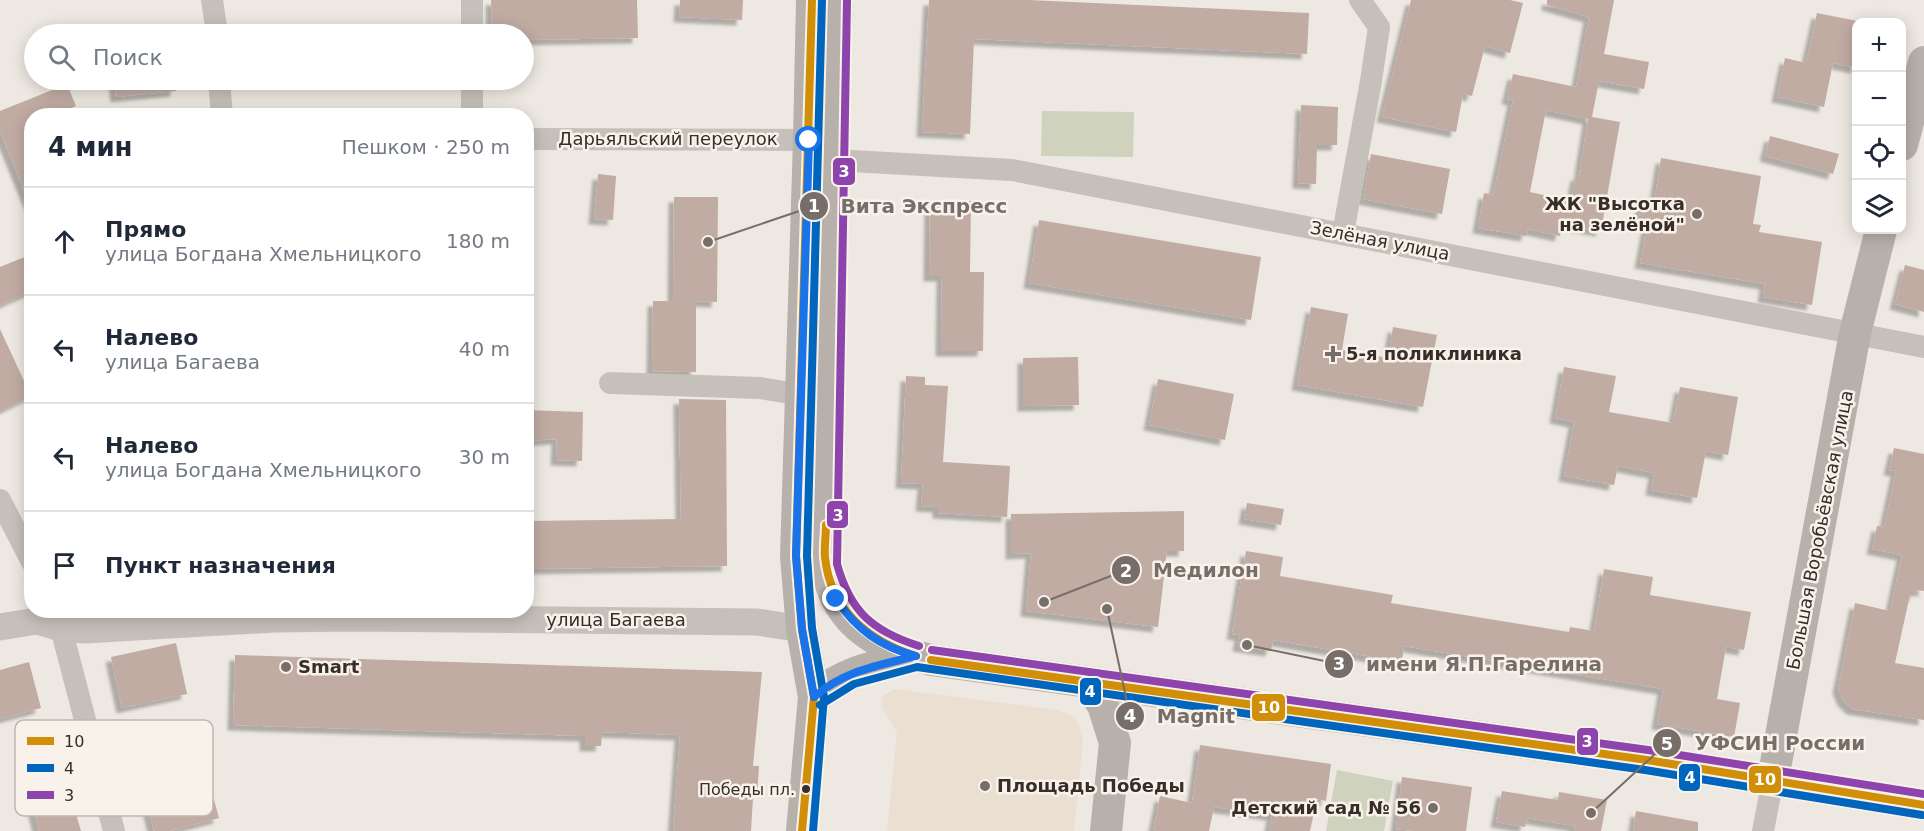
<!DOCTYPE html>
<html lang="ru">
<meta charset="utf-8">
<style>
body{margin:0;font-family:"DejaVu Sans",sans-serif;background:#f2f2f3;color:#1f2937}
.controls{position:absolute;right:18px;top:18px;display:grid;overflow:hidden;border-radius:12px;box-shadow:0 3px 15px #0003}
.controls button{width:54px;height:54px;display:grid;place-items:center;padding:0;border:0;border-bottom:2px solid #e0e1e3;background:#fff;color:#1f2937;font:30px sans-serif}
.stop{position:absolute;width:18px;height:18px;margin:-14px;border:4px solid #1a73e8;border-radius:50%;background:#fff}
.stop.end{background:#1a73e8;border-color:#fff;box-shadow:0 2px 6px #0008}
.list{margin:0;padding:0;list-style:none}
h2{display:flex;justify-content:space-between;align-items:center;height:78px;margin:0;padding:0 24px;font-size:26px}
h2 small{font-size:20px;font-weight:400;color:#747a83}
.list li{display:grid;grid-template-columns:39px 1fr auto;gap:18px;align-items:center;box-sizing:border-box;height:108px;padding:0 24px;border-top:2px solid #e0e1e3}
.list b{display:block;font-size:22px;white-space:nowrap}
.list p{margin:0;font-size:20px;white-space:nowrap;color:#747a83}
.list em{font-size:20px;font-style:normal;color:#747a83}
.icon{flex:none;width:33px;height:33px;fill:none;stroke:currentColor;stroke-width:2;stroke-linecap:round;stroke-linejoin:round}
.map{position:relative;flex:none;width:1924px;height:831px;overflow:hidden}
.search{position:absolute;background:#fff;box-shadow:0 3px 15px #0003;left:24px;top:24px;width:510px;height:66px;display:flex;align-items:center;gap:15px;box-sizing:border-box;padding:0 21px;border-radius:33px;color:#747a83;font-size:22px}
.panel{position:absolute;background:#fff;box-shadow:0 3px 15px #0003;left:24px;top:108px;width:510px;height:510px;border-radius:24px}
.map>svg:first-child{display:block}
.green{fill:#cfd2bd}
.plaza{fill:#ebdfd2}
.building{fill:#c1aca4;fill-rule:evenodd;filter:url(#shadow)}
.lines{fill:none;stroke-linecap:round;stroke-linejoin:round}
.minor{stroke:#c6c0bb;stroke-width:22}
.tertiary{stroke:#c6c0bb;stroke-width:27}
.secondary{stroke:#b7b0ab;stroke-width:32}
.bus-1-casing{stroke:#f9f2ea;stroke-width:12}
.bus-2-casing{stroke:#f9f2ea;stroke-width:12}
.bus-3-casing{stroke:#f9f2ea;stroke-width:12}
.bus-1{stroke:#d18e08;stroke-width:8}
.bus-2{stroke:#0065bd;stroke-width:8}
.bus-3{stroke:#8e44ad;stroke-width:8}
.route{stroke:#1a73e8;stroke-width:8}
.poi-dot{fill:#776e6a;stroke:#f9f2ea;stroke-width:2}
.bus-dot{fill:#372d29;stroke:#f9f2ea;stroke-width:2}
.labels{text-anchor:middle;stroke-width:5;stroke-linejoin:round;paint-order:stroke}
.bus-label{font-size:16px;fill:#372d29;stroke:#f9f2ea;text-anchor:end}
.street-label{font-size:18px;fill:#372d29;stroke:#f9f2ea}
.poi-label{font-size:18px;font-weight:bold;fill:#372d29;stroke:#f9f2ea;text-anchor:start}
.key{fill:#f9f2ea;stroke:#bfb7b0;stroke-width:1.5}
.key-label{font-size:16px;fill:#372d29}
.leader{fill:none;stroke:#776e6a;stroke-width:2}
.callout-dot{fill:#776e6a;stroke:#f9f2ea;stroke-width:2}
.mark-label{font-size:18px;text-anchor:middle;font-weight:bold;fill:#fff}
.callout-label{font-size:20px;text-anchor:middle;font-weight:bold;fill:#776e6a;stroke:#f9f2ea;stroke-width:5;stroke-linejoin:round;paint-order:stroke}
.line-badge{stroke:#f9f2ea;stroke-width:2}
.badge-label{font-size:16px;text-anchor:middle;font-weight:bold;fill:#fff}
</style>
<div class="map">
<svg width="1924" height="831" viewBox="0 0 1924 831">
<defs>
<filter id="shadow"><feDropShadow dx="-5.5" dy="5.5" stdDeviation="1.5" flood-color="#0004"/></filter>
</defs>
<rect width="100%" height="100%" fill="#eee8e2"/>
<path class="green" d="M1042,111L1134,112L1133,157L1041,156Z
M1337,770L1393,781L1384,831H1326Z"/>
<path class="plaza" d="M895,689L1057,710L1071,716L1078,723L1083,740L1074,831H887L897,732L882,708L881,700L884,695Z"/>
<path class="building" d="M491,0H637L638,38L524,40V34H492Z
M680,0H743L742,20L679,17Z
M929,0H1029L1309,13L1307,54L974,39L970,134L922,132Z
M1411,0H1510L1523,3L1510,53L1485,46L1472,96L1463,94L1456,132L1382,117Z
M1547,0H1614L1604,54L1649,62L1644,89L1599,81L1592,117L1620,122L1601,231L1563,224L1560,236L1528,229L1526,236L1478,228L1484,193L1493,195L1513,100L1507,99L1513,74L1576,87L1589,17L1547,5ZM1546,110L1588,119L1579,176L1576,175L1571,201L1530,192Z
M1817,13L1857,21V68L1833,63L1824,107L1777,97L1785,58L1806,63Z
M114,80H176V91L116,97Z
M67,84L76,106L54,116H32L31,207L0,131V111Z
M1301,105L1338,107L1337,145H1317L1316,184L1298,183Z
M1770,136L1839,154L1833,174L1765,156Z
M1371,154L1450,169L1442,214L1363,199Z
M1661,158L1761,176L1753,224L1761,225L1759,232L1822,242L1812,305L1763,297L1765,284L1640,263L1647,225L1638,224L1642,201L1654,203Z
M598,174L616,176L613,220L594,219Z
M674,197H718L717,302L696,301V372L652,371L653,301H673Z
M930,201H971L970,272H984L983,351H941L942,276H929Z
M1039,220L1261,257L1251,320L1029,283Z
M32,254V291L0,305V267Z
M1905,265L1924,270V312L1895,304Z
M1311,307L1348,314L1342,350L1388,358L1393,327L1437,335L1423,407L1297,385Z
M0,329L31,396L0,411Z
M1078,357L1079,405L1023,406V358Z
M1564,367L1616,376L1609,412L1673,423L1680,387L1738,397L1728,455L1706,451L1697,498L1651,490L1654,473L1618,466L1614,485L1564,476L1574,422L1555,418Z
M906,376L925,377V385L948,386L943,462L1010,466L1007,517L938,513V507L921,506L923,484L901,483Z
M1158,379L1234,394L1225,440L1149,425Z
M679,399L726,400L727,566L526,569V521L681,519Z
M526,410L583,412L582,461L556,460L557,439L526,441Z
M1894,448L1924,454V591L1916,590L1914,596L1910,595L1895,663L1924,668V720L1852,709L1843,700L1838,688L1855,603L1890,611L1902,555L1872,549L1877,526L1884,527L1896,471L1889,470Z
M1247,503L1284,509L1281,525L1244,519Z
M1184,511V551H1167L1158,627L1026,611L1031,553L1011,554V514Z
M1246,551L1283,557L1280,576L1393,595L1391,603L1569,632L1570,627L1594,631L1604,569L1653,577L1650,595L1751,612L1744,650L1726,647L1717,699L1740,703L1734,737L1657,724L1663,689L1404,646L1402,662L1273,640L1271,651L1238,646L1240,635L1232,634Z
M176,643L187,694L122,708L111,657Z
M235,655L762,672L753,766H759L757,797H753L751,831H673L680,735L602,732L601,746H585V736L233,725Z
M29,662L41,708L0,719V670Z
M194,727L219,818L169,831H154L131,744Z
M1200,745L1331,764L1326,801L1317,799L1310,831H1269L1272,815L1214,807L1209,831H1153L1160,796L1192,803Z
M58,753L81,831H39L22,765Z
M1402,777L1472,787L1466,831H1414L1396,829Z
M1502,791L1558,800L1559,792L1607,800L1601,831H1574L1575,826L1527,818L1525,827L1496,822Z
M1636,811L1698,822V831H1633Z"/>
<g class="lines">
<path class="minor" d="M212,0L217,34
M472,0V34
M219,80L222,116
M472,116V80
M526,139L809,140
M833,160L1012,170L1924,347
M1343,233L1371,81L1379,27L1360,0
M610,383L760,388L802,395
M0,500L32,562
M54,610L61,628L114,831
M1763,831L1773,779"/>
<path class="tertiary" d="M0,627L37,621L61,628L85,630L275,619L354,618L757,622L802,629"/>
<path class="secondary" d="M837,0L833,136L825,557C832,621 874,646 931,660L1647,760L1924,805
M1902,145L1924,62
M1088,682L1103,705L1115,743L1106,831
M814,697C846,670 877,666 916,656
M1773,779L1855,333L1881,230
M802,831L814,697L802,629L796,556L809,140L812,0"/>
<g class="bus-1-casing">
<path id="bus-1" d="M826,525C826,536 824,547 825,557C830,610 869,641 916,656
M931,660L1647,760L1924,805
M802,831L814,697L802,629L796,556L812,0"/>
</g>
<g class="bus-2-casing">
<path id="bus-2" d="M820,705L854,684L917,667L1645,770L1922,815
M813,831L824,697L812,628L807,556L822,0"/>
</g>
<g class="bus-3-casing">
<path id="bus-3" d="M847,0L837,564C850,611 872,631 919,646
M932,650L1648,750L1924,794"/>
</g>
<use href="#bus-1" class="bus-1"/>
<use href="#bus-2" class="bus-2"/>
<use href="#bus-3" class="bus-3"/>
</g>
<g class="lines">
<path class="route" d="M809,140L796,556L802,629L814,697C846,670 877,666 916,656C881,647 856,629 836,599"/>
</g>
<g class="poi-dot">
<circle cx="1697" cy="214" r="6"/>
<path d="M1330 345h6v6h6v6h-6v6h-6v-6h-6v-6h6z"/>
<circle cx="286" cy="667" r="6"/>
<circle cx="985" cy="786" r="6"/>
<circle cx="1433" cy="808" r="6"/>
</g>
<circle class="bus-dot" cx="806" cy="789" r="5"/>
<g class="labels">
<g class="bus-label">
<text x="795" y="795">Победы пл.</text>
</g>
<g class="street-label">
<text x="668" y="145">Дарьяльский переулок</text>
<text transform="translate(1380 241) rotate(11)" y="6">Зелёная улица</text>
<text transform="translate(1820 530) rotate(-79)" y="6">Большая Воробьёвская улица</text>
<text x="616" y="626">улица Багаева</text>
</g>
<g class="poi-label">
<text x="1685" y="210" text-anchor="end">ЖК "Высотка<tspan x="1685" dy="21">на зелёной"</tspan></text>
<text x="1346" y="360">5-я поликлиника</text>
<text x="298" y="673">Smart</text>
<text x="997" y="792">Площадь Победы</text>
<text x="1421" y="814" text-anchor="end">Детский сад № 56</text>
</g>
</g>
<rect x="15" y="720" width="198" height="96" rx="9" class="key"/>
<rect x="27" y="737" width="27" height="8" fill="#d18e08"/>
<rect x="27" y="764" width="27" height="8" fill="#0065bd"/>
<rect x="27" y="791" width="27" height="8" fill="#8e44ad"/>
<g class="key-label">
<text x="64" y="747">10</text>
<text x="64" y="774">4</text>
<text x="64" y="801">3</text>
</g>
<path class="leader" d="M708 242L814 206M1044 602L1126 570M1247 645L1339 664M1107 609L1130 716M1591 813L1667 743"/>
<g class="callout-dot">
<circle cx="708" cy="242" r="6"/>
<circle cx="1044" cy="602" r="6"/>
<circle cx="1247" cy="645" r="6"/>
<circle cx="1107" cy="609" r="6"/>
<circle cx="1591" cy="813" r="6"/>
<circle cx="814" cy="206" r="15"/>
<circle cx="1126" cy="570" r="15"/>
<circle cx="1339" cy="664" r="15"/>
<circle cx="1130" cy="716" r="15"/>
<circle cx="1667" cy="743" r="15"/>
</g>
<g class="mark-label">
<text x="814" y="212">1</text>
<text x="1126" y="577">2</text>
<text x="1339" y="670">3</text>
<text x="1130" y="722">4</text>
<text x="1667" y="750">5</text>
</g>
<g class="callout-label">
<text x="924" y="213">Вита Экспресс</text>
<text x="1206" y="577">Медилон</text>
<text x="1484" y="671">имени Я.П.Гарелина</text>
<text x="1196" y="723">Magnit</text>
<text x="1780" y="750">УФСИН России</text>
</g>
<g class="line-badge">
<rect x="832" y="157" width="24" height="29" rx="6" fill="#8e44ad"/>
<rect x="826" y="500" width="23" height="29" rx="6" fill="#8e44ad"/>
<rect x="1079" y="677" width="23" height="29" rx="6" fill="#0065bd"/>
<rect x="1251" y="693" width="35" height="29" rx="6" fill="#d18e08"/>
<rect x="1576" y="727" width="23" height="29" rx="6" fill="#8e44ad"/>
<rect x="1678" y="763" width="23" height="29" rx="6" fill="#0065bd"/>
<rect x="1748" y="765" width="34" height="29" rx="6" fill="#d18e08"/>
</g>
<g class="badge-label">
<text x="844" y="177">3</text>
<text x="838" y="521">3</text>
<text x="1090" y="697">4</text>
<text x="1269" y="713">10</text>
<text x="1587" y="747">3</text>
<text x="1690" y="783">4</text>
<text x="1765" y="785">10</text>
</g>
</svg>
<div class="controls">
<button>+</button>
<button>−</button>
<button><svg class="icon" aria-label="locate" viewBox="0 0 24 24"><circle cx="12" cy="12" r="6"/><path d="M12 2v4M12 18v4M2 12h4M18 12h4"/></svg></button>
<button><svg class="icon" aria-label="layers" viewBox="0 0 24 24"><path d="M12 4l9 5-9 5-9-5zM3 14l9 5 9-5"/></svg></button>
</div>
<div class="stop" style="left:809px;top:140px"></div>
<div class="stop end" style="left:836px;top:599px"></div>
<div class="search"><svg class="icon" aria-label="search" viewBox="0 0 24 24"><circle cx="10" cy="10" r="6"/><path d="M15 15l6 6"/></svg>Поиск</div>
<section class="panel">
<h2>4 мин<small>Пешком · 250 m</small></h2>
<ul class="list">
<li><svg class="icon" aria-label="ahead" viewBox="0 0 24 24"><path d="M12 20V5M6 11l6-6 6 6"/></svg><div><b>Прямо</b><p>улица Богдана Хмельницкого</p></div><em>180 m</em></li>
<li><svg class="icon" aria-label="left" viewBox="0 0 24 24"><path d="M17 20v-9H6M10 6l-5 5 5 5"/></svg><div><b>Налево</b><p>улица Багаева</p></div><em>40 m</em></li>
<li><svg class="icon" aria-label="left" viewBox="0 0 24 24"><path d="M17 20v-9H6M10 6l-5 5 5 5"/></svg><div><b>Налево</b><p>улица Богдана Хмельницкого</p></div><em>30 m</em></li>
<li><svg class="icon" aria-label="arrive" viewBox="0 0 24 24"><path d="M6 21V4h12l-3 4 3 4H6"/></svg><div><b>Пункт назначения</b></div></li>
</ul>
</section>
</div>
